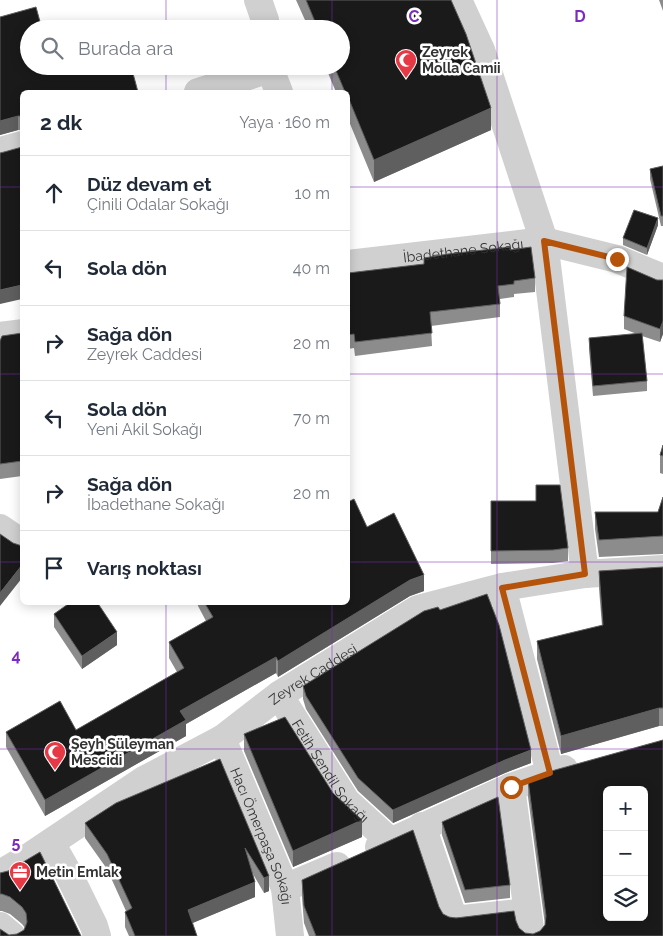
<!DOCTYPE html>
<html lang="tr">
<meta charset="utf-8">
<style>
body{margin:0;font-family:Raleway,sans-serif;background:#f2f2f3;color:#1f2937}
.controls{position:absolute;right:15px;bottom:15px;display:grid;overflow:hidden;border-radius:8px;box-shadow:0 2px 12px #0003}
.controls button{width:45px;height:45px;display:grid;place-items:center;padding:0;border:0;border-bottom:1px solid #e0e1e3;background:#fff;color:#1f2937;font:25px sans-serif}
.stop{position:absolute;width:15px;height:15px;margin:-11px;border:4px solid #b45309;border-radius:50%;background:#fff}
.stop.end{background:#b45309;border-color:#fff;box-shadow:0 1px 5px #0008}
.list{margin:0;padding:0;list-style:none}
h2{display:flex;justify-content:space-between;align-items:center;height:65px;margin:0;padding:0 20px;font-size:21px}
h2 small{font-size:16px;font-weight:400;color:#747a83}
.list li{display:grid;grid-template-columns:32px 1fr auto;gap:15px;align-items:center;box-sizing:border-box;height:75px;padding:0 20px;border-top:1px solid #e0e1e3}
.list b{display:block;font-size:19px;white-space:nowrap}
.list p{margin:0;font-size:16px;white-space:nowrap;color:#747a83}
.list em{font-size:16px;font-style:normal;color:#747a83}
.icon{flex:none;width:28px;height:28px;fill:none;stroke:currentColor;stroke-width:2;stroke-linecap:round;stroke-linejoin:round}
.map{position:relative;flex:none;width:663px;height:936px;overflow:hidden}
.search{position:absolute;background:#fff;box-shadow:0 2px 12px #0003;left:20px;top:20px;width:330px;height:55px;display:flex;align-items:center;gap:12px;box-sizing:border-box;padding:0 18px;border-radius:28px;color:#747a83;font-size:19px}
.panel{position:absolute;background:#fff;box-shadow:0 2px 12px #0003;left:20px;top:90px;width:330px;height:515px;border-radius:8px}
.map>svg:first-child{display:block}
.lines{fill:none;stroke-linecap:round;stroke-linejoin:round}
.minor{stroke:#d0d0d0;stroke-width:28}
.wall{fill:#8c8c8c}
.shaded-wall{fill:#5f5f5f}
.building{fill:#1a1a1a;stroke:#5f5f5f;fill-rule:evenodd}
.route{stroke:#b45309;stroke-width:6}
.grid{fill:none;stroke:#7b2cbf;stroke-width:1;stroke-opacity:0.55}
.labels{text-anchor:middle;stroke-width:5;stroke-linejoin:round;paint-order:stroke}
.poi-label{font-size:14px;font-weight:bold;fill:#333;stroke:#fff;text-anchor:start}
.street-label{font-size:14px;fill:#333;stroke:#fff}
.grid-label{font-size:16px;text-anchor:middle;font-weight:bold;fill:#7b2cbf;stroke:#fff;stroke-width:5;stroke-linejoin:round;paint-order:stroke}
</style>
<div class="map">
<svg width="663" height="936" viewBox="0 0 663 936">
<rect width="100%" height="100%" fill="#fff"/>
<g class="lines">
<g class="minor">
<path d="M258,0L265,20L266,29"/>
<path d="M458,0L481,50L544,241L585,574"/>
<path d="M198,92L270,69L279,92"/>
<path d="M0,151L22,145"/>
<path id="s1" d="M348,264L544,241L617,259L663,278"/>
<path d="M0,336L22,333"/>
<path d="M0,528L22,543"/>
<path d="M502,587L550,773"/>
<path id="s2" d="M279,695L346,801L391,842"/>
<path id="s3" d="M222,739L285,888L290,936"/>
<path d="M511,787L531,936"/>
<path d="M422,826L454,920L527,912"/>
<path d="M51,843L68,873L94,926L97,936"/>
<path d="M379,847L511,787L564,769"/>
<path id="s4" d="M0,874L32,855L144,780L222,739L279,695L418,609L502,587L585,574L663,569"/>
<path d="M285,888L337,866"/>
<path d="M0,926L12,936"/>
</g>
</g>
<path class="wall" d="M296,0H451L491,130L374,182L348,119V92H336L325,66H341V29H309Z
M659,0H663V11Z
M29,66L22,92V130H18L0,135Z
M663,166V226H661L650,179V169Z
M658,225L647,255L623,245V238Z
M510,250L535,278V292L514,294V297L500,299V317L431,326L432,346L355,356L354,348L348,349V273L424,264V258Z
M657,280H663V334L660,342L642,336L647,381V391L593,396L589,349V338L637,334L624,329V316Z
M22,299V318H20V304Z
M22,333V476L0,479V341Z
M663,445V474L660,473V455Z
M536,485L568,548V561L553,563L491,564V501H536Z
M663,497V554L599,557L595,529V512H658Z
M367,527L424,591L410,596L278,677L276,673L186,724V736L45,816L6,747V732L76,730L177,672L169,658V642L206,621L198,606V602H348Z
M663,567V726H659L561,754L537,659V641L602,626L599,589V571Z
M54,614L117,645L82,669L54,627Z
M303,686L531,763L505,773L393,823L358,791L306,709L303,699Z
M244,734L333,793L362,837L293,867L244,751Z
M220,759L269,891L264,893L253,874L255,897L192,923L197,936H129L125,927V912L126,911L107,869L85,838V823Z
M528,780L663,936H309L304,923L302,898V880L439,907L443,914L449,917L516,921L519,928L525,933L533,934L540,931L545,925L528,797Z
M442,822L510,885V898L465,903L442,835Z
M0,873L81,936L9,935L17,934L24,930L25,928L22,924L10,914L2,911H0Z"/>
<path class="shaded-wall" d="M491,108V130L374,182V160Z
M18,116V130L0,135V121Z
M658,218V225L647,255V248Z
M22,285V299L0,304V290Z
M663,321V334L660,342V329Z
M22,565V578L0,606V593Z
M424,575V591L410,596L278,677V661L410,580Z
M117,632V645L82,669V656Z
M276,657V673L186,724V736L45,816V800L180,711Z
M659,708V726L561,754V736Z
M531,750V763L505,773L393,823V810L505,760Z
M362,820V837L293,867V851Z
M269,876V891L264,893V878Z
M255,882V897L188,925V910Z"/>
<path class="building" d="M306,0H451L466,34L491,108L374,160L348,97V92H345L334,66H341V29H318Z
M36,7L42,29H29V66H131L138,92H22V116H18L0,121V17Z
M22,147V285L0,290V153L4,152Z
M663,166V216H661L650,169Z
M634,210L658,218L647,248L623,238Z
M510,247V250L531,247L535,278L514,281V284L498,286L500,304L430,312L432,333L355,342L354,334L348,335V273L424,264V258L448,254Z
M627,267L657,280H663V321L660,329L624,316Z
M22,333V461L0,464V341L2,336Z
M642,333L647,381L593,386L589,338Z
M663,445V456L660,455Z
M536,485H560L568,548L553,550L491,551V501H536Z
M663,497V536L599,540L595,512H658Z
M354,499L367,527L394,513L424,575L410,580L278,661L276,657L180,711L186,720L45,800L6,732L60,701L76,730L184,668L169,642L213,617L204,602H348V502Z
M0,534L13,543L22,546V565L0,593Z
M663,567V708H659L561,736L537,641L603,625L599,571Z
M487,594L499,625L531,750L505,760L393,810L358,778L306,696L303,686L424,611L438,607L440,610Z
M71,602H97L117,632L82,656L54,614Z
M285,717L333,793L362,820L293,851L244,734Z
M663,740V936H316L304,906L302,880L413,830L439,907L443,914L449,917L456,918L514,911L516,921L519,928L525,933L533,934L540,931L545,925L546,916L528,780L555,770ZM607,790H644V917H607Z
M220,759L269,876L264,878L245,848L255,882L188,910L197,936H135L125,912L132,908L107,854L85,823L116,803Z
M498,797L510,885L465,890L442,822Z
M40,852L81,936H0V929L9,935L17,934L24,930L27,922L26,913L22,907L10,897L2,894H0V873L8,871Z"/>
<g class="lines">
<path class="route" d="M511,787L550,773L502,588L585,574L544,241L617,259"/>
</g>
<path class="grid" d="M166,0V29M332,0V29M497,0V936M166,66V92M332,66V92M0,187H22M348,187H663M0,374H22M348,374H663M0,562H22M348,562H663M166,602V936M332,602V936M0,749H663"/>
<defs>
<g id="mosque-pin" transform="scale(1.125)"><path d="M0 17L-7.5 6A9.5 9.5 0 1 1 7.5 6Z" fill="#e63946" stroke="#fff"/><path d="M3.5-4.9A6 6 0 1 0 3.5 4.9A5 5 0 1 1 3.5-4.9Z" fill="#fff"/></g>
<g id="office-pin" transform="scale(1.125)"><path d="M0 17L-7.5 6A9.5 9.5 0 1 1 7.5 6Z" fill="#e63946" stroke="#fff"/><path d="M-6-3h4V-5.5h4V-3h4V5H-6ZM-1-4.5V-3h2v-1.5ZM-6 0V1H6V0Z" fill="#fff"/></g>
</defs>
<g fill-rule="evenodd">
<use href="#mosque-pin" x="406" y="60"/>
<use href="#mosque-pin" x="55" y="752"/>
<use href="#office-pin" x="20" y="872"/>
</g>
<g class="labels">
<g class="poi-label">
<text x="422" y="57">Zeyrek<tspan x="422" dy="16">Molla Camii</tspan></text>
<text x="71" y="749">Şeyh Süleyman<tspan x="71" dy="16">Mescidi</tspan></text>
<text x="36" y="877">Metin Emlak</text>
</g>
<g class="street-label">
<text dy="5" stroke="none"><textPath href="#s1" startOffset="116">İbadethane Sokağı</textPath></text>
<text dy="5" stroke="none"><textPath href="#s4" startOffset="372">Zeyrek Caddesi</textPath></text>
<text dy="5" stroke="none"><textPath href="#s2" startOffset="92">Fetih Şendil Sokağı</textPath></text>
<text dy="5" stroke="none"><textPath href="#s3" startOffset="105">Hacı Ömerpaşa Sokağı</textPath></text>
</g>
</g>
<g class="grid-label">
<text x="414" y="22">C</text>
<text x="580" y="22">D</text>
<text x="16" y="661">4</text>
<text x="16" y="848">5</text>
</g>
</svg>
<div class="controls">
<button>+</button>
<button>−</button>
<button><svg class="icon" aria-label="layers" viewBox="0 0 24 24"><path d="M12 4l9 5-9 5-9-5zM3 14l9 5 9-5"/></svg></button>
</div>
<div class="stop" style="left:511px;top:787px"></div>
<div class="stop end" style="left:617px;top:259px"></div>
<div class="search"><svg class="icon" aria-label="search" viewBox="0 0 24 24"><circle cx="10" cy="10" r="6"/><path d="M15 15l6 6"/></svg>Burada ara</div>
<section class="panel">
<h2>2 dk<small>Yaya · 160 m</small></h2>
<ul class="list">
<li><svg class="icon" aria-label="ahead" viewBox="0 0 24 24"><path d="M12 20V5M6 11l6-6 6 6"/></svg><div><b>Düz devam et</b><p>Çinili Odalar Sokağı</p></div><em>10 m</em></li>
<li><svg class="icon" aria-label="left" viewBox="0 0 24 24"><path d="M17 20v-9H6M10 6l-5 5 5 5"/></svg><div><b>Sola dön</b></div><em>40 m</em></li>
<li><svg class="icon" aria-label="right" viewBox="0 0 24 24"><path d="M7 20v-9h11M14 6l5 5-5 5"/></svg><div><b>Sağa dön</b><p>Zeyrek Caddesi</p></div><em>20 m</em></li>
<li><svg class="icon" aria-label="left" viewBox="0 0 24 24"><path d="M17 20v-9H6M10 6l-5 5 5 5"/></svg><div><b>Sola dön</b><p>Yeni Akil Sokağı</p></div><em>70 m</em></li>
<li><svg class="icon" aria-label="right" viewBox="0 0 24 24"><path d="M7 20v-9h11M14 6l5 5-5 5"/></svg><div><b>Sağa dön</b><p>İbadethane Sokağı</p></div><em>20 m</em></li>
<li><svg class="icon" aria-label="arrive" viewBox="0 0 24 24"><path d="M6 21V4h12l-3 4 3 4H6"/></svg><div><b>Varış noktası</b></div></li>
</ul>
</section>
</div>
